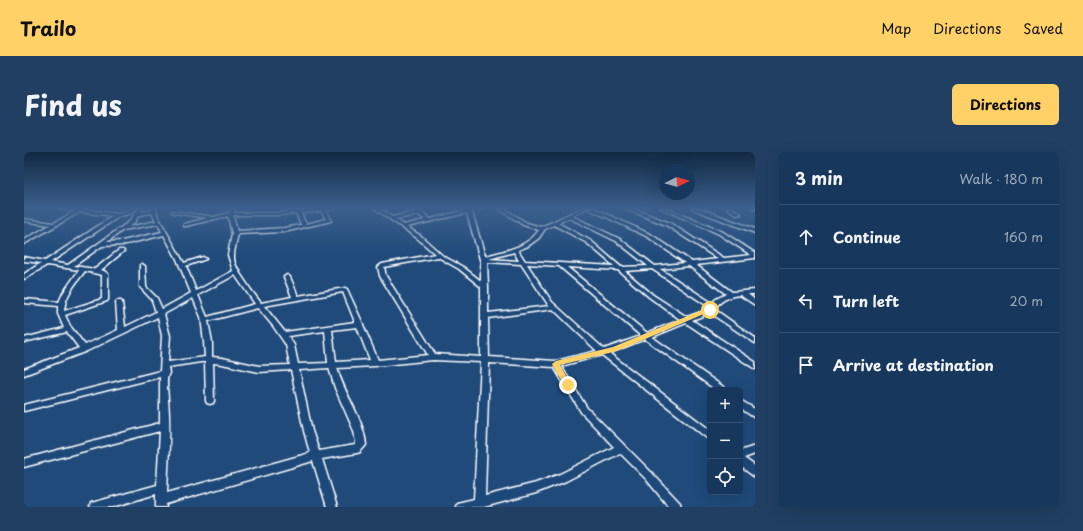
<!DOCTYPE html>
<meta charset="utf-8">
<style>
body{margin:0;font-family:"Playpen Sans",sans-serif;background:#203f62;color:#f1f3f6}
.controls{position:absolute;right:12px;bottom:12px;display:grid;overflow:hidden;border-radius:6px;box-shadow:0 4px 16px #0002}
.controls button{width:36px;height:36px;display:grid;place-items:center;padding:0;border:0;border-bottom:1px solid #365272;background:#17385c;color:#f1f3f6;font:20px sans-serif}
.compass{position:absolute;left:635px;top:12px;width:36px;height:36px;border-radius:50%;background:#17385c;box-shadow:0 4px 16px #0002;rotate:85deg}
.stop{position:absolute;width:12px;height:12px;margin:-9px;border:3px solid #ffd166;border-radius:50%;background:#fff}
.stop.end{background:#ffd166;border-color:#fff;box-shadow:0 1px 4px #0008}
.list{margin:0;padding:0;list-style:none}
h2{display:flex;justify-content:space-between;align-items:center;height:52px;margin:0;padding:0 16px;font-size:17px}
h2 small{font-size:13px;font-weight:400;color:#9eacbb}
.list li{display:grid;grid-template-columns:26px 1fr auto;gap:12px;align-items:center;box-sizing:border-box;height:64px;padding:0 16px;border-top:1px solid #365272}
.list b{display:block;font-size:15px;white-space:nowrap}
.list em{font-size:13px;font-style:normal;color:#9eacbb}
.icon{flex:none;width:22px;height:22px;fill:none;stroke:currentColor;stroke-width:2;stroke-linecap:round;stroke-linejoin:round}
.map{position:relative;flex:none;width:731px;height:355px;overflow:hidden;border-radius:6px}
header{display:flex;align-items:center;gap:24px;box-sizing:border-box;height:56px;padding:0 20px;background:#ffd166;color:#111}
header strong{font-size:19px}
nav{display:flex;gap:22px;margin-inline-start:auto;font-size:14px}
.intro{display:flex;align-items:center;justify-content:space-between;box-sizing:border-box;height:96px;padding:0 24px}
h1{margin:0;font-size:28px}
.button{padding:10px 18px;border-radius:6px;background:#ffd166;color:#111;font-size:14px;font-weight:700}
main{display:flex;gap:24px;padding:0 24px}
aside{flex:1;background:#17385c;border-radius:6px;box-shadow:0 4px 16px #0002}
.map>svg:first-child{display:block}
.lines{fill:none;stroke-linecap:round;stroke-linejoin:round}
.street-casing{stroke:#fff;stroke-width:3}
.street{fill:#1f4a7a;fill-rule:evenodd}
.route{fill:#ffd166}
</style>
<header>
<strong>Trailo</strong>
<nav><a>Map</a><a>Directions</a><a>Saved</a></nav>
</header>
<div class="intro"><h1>Find us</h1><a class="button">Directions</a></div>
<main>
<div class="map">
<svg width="731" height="355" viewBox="0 0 731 355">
<rect width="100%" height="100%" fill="#1f4a7a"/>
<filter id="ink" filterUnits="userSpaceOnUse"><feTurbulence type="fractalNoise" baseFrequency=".025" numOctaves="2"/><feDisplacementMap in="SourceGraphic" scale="8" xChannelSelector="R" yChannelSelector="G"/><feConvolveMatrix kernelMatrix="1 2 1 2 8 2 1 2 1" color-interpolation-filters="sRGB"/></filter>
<g filter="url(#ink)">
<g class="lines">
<g class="street-casing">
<path id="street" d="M35,56L56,57L94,62L101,60L109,56H114L105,62L96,64L27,110L44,113L106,69L115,56H119L117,60L128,58V56H132L133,63L160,111L179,105L182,107L162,114L172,139L209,119L204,103L208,82L204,64L162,74H160V72L184,66L150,61L148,60V59L190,65L205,61L207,56H211L210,61H254L296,56H309V57L302,58L307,68V69L260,80L214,82C212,94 205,109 216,119L215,120L227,138L237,151L268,145L260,125L263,123L266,125L274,144L321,136L323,137L339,172V173L354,208L404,203L356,124L354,115L358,112L411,102L393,86L350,56H355L368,65L392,60L388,56H393L406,67L442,58V56H458L456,57H447L461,104C480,99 503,96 515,78L499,73L474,56H479L503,71L517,75L558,56H563L548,64L596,87L631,114L661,111L624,85L565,57V56H570L628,83L668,110L694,107L642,73L602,57V56H607L646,71L700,106L727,103L695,82L636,56H641L699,80L731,101V106L672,113L708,140L731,138V142H724L731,148V153L716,143C705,144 697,148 690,157L731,186V191L686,161L668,168L731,210V217L662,171L628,185L701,236L702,238H692L621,187L585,201L686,278V287L683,286L578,203L537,214L563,256L628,321L656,351L657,355H645L622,327L596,301L542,329L512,341L460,355H432L433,351L450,347L457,210L409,208L351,214L313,216C320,242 340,267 342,293L336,300L333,301L298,307L313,355H303L289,309L142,352V355H132V342L89,355H66L67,351L71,350L133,333L136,279L0,315V307L136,271V225L0,259V253L136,219L138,184L134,165L63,199L0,223V217L55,196L43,180L0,190V186L40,176L34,162V154L0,151V147L35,150L39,141L55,118L23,113L0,127V122L17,111L0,109V105L21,109L89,64L56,60L0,92V88L26,73L0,69V67L30,71L51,59L37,57ZM297,59L302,67L282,72L277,61ZM128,61L132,69L105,75L110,71L115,63ZM272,61L277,73L260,76L213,79L209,63H254ZM443,61L457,111V129L439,115L419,104L397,84L383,75L404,70H406L408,69ZM395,63L401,68L380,73L372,67ZM545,66L592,89L624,114L597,115L567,89L534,71ZM134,72L138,80L98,89L83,90L99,78ZM530,73L563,91L590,114L501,109L494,98L504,94L515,86L521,77ZM140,83L152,105L167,141L138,157L133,146L122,135L121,114L118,112L116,113V135L128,148L132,160L101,175L98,150L97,149H93L92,150L94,178L61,193L46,174L41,163L83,149L84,148V122L80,119L77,118L100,99L99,98H95L71,117L50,114L78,94L98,93ZM490,100L495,109L465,107ZM414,105L435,117L457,135V205L411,202L362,124L360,115ZM463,110L497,112L525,154L464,161V135ZM503,112L535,114L617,184L580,197L528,150ZM665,114L702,142L692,147L688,151L636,117ZM543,115L594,118L625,145L657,168L623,181ZM628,117L685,155L683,158L663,165L629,143L601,119ZM61,119L78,123V147L40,159C41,143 52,131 61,119ZM211,123L231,152L183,165L174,143ZM319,140L331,170L261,180L240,154ZM169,146L177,165L180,190L181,205L144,210L146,184L140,162ZM234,156L249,174L262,193L266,213L235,214L198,206L188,205V190L184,169ZM529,157L573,199L532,209L465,205L464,166ZM333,175L346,208L312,210L308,178ZM301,179L304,211L274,212L270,193L264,184ZM177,210H181L182,249L183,251L186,252L189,251L190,249L189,211L198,212L235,220L267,218L280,279L286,301L143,341C144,311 147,279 144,248C144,240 141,228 145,221L144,215ZM465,211L530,215L557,260L590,295L536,322L512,331L461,344ZM305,216L311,236L330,279L332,291L331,293L295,299L288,279L275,218Z
M669,56H675L731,77V81L669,57Z
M703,56H708L717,62L713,63Z
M728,56H731V57H728Z
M716,248L731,257V266L716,256Z
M731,294V302L720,306L731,314V325L728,323L716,314V299Z"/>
</g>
<use href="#street" class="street"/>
</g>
</g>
<linearGradient id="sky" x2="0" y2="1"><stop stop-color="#112943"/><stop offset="0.53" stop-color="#3c608d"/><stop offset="1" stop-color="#3c608d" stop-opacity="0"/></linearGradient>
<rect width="731" height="105" fill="url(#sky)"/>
<path class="route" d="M683,156L689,158L593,199L536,213L547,233L546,235H541L528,212L532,209L589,195Z"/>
</svg>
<div class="controls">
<button>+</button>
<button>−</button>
<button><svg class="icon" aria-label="locate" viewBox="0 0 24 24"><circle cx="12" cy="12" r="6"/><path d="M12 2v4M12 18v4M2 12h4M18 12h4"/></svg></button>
</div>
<svg class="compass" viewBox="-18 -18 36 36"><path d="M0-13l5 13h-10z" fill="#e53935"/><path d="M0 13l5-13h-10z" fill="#9eacbb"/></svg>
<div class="stop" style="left:686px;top:158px"></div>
<div class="stop end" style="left:544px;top:233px"></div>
</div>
<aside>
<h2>3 min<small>Walk · 180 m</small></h2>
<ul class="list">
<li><svg class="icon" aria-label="ahead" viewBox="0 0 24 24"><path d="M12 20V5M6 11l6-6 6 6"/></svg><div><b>Continue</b></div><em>160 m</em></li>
<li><svg class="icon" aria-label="left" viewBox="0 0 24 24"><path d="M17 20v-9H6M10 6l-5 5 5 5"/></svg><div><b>Turn left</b></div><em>20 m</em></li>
<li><svg class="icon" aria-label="arrive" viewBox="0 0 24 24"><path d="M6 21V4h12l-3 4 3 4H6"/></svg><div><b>Arrive at destination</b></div></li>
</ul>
</aside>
</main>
